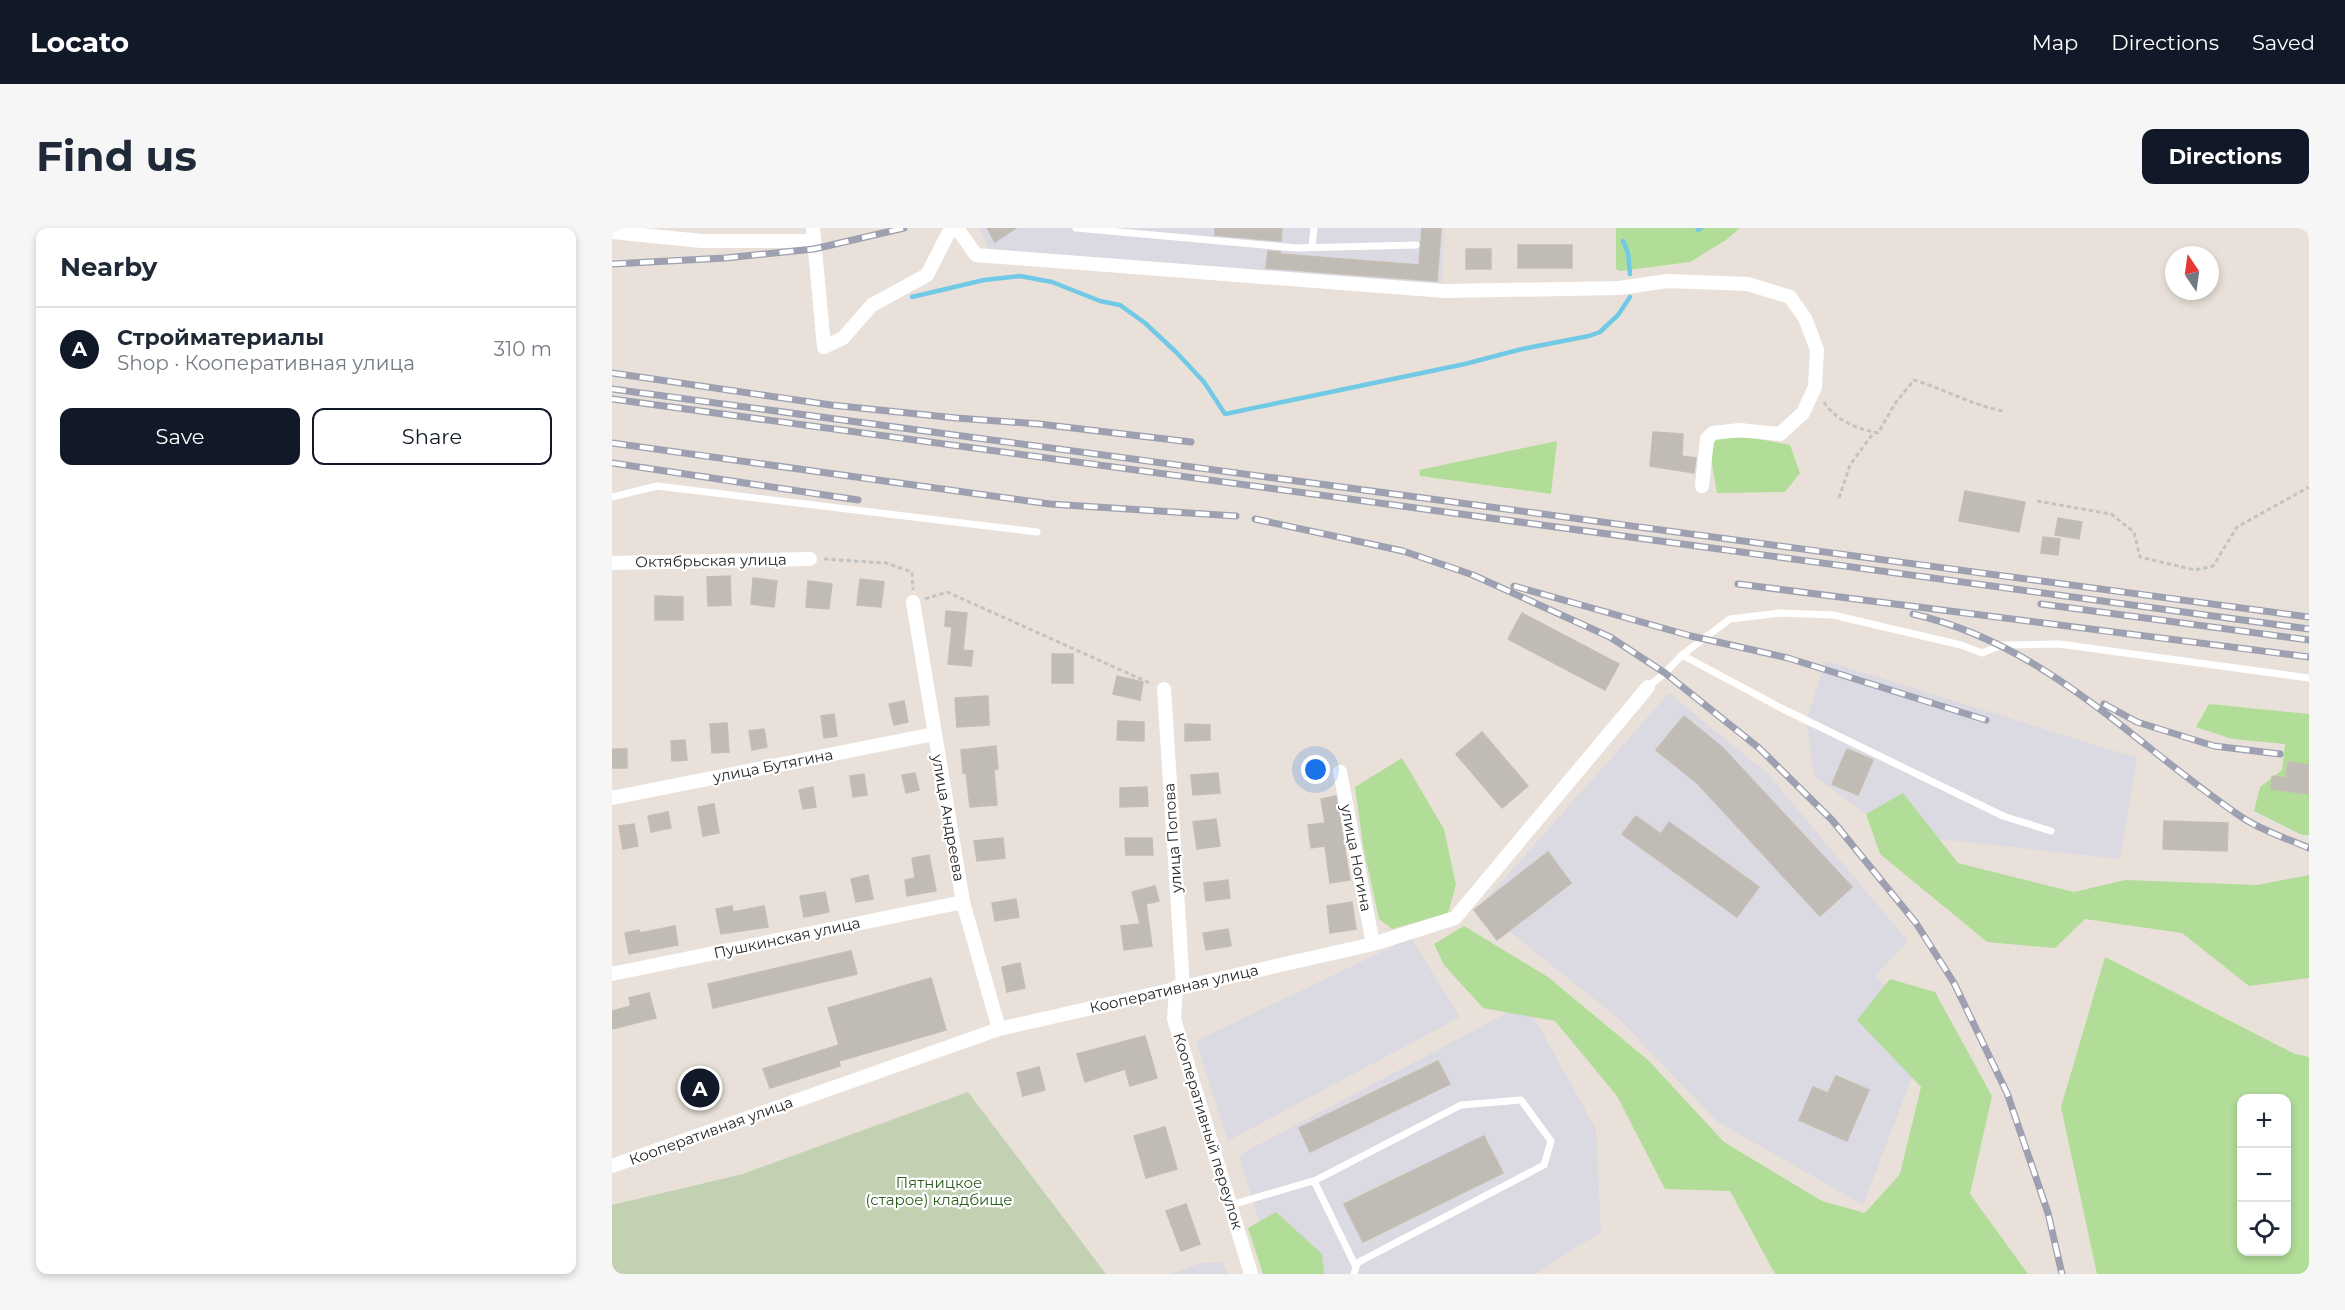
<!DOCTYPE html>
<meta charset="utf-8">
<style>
body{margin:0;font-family:Montserrat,sans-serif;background:#f6f6f7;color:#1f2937}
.controls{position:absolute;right:18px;bottom:18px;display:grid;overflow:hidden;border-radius:12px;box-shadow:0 3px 9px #0003}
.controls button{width:54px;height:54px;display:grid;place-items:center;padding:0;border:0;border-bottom:2px solid #e0e1e3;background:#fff;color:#1f2937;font:30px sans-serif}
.compass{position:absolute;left:1553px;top:18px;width:54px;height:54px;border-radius:50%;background:#fff;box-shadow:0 3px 9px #0003;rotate:347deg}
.you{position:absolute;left:704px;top:542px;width:21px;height:21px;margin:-15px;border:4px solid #fff;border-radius:50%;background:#1a73e8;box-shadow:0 0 0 9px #1a73e833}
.badge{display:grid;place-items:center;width:39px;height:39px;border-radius:50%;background:#111827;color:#fff;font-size:20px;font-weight:700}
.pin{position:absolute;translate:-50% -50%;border:3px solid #fff;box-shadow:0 2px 6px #0006}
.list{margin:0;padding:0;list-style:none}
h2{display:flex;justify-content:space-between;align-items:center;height:78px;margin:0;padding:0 24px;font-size:26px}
h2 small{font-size:20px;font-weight:400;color:#747a83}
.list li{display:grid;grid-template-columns:39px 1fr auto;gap:18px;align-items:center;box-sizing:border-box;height:84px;padding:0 24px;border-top:2px solid #e0e1e3}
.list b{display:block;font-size:22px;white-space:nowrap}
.list p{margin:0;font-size:20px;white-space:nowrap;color:#747a83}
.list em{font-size:20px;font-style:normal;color:#747a83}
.actions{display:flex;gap:12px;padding:18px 24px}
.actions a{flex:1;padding:14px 0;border:2px solid #111827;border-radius:12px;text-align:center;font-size:21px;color:#111827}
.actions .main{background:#111827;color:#fff}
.icon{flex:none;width:33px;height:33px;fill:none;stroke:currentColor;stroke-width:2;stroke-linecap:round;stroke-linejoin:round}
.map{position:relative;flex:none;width:1697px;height:1046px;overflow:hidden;border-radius:12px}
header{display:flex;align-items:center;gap:36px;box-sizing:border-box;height:84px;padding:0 30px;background:#111827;color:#fff}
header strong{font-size:28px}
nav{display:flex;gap:33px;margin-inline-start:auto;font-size:21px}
.intro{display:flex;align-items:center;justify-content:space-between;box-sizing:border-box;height:144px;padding:0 36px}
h1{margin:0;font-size:42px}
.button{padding:15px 27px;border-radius:12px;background:#111827;color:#fff;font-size:21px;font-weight:700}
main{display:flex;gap:36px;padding:0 36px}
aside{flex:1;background:#fff;border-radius:12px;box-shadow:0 3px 9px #0003}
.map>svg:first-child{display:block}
.industrial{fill:#dbd9e1}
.green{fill:#b1dd98;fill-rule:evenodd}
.cemetery{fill:#c1d1b1}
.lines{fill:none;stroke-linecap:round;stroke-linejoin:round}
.stream{stroke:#71c9e5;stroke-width:4.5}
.building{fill:#c1bbb5;stroke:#c3bdb3;stroke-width:1.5}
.path{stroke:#c3c3c3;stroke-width:3;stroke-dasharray:4.5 3;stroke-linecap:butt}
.service{stroke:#fff;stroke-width:7}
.minor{stroke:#fff;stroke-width:14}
.rail-casing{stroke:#9ca0b0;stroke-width:7}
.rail{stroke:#fff;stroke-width:4.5;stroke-dasharray:14;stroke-linecap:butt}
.labels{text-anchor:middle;stroke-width:4.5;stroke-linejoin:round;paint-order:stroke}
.street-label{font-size:15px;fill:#272727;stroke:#fff}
.park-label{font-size:15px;fill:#2c5d1d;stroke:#fff}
</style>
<header>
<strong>Locato</strong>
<nav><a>Map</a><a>Directions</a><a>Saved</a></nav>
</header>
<div class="intro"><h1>Find us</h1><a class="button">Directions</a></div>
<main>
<aside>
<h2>Nearby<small></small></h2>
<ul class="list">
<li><span class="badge">A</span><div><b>Стройматериалы</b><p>Shop · Кооперативная улица</p></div><em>310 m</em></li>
</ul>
<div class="actions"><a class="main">Save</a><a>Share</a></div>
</aside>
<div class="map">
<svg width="1697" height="1046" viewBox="0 0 1697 1046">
<rect width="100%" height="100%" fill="#e9e1d9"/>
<path class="industrial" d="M368,0H832L830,59L376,21Z
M1214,433L1525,530L1508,631L1282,606L1202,548L1194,492Z
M1057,465L1155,545L1296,713L1263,748L1319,800L1251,977L1106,894L1006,790L867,679Z
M799,710L848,789L616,913L584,813Z
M914,775L984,901L989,1004L922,1046H663L627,927Z
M610,1034L616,1046H558L589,1035Z"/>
<path class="green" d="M1004,0H1128L1114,12L1078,34L1008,43L1004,41Z
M1103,210H1141L1178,217L1188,245L1173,264L1105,265L1099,230Z
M945,213L939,266L808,248L807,242Z
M1597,476L1697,486V607H1690L1642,583L1648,559L1670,542L1673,516L1620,511L1584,499Z
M790,530L832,601L844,657L836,685L780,701L767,691L751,618L743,559Z
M1291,565L1346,635L1462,664L1513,652L1645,657L1697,647V750L1637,758L1570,705L1473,691L1443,720L1375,714L1268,626L1254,586Z
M852,698L936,749L1036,832L1112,914L1210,973L1253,985L1288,946L1309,859L1245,792L1278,751L1323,764L1380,868L1358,966L1416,1046H1163L1118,963L1053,961L1005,868L943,793L871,780L832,737L822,716Z
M1493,729L1683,826L1697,829V1046H1485L1449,879ZM1630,870H1674V1024H1630Z
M664,984L710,1026L712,1046H651L636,1000Z"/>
<path class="cemetery" d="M356,864L494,1046H0V977L131,946Z"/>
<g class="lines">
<path class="stream" d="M1086,2L1089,0
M1011,13L1016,25L1018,46
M300,69L372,52L408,48L440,54L488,73L508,77L533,95L565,125L592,154L613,186L853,136L910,121L977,108L988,104L1006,87L1018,69"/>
</g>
<path class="building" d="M375,0H404L383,14Z
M603,0H670L669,13L603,7Z
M810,0H829L825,53L654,40L656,23L668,24V26L807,37Z
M906,17H960V40H906Z
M854,21H879V41H854Z
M1041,204L1071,206L1070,228L1084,230L1082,245L1038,238Z
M1353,263L1413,274L1407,304L1347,293Z
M1446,290L1470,294L1467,311L1443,307Z
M1431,309L1448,311L1446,327L1429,325Z
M118,348L119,377L96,378L95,349Z
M141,350L165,353L162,379L139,376Z
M248,351L272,354L269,379L245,377Z
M196,353L220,356L217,381L194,379Z
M43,368L71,369V392H43Z
M334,383L355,385L351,422L361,423L359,438L336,436L340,399L333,398Z
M910,385L1007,436L993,462L896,411Z
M440,426H461V455H440Z
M505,448L531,454L528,472L501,466Z
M376,468L377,497L345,499L343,470Z
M292,473L296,494L282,497L277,476Z
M222,486L225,508L212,510L209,488Z
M1072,488L1110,519L1240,659L1208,688L1086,556L1044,522Z
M506,493L532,494V513L505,512Z
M115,495L117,524L100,525L98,496Z
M573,496L598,497V512L573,513Z
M152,501L155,519L140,522L137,503Z
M870,504L916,558L890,580L844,526Z
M73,512L75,532L60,533L59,513Z
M384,518L386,541L382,542L385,577L358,579L354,545H351L349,522Z
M0,521H15V540H0Z
M1235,521L1261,532L1246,567L1220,556Z
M1676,534L1697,537V566L1659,561L1660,548L1674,550Z
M303,545L307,562L294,565L290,547Z
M606,545L608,565L581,567L579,547Z
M252,546L255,567L241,569L238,548Z
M201,559L204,579L191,581L187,562Z
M535,559L536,578L508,579V560Z
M724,568L738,652L718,655L713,618L699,620L696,597L713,595L709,571Z
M102,576L107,605L91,608L86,579Z
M56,584L59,600L39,604L36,588Z
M1024,588L1049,606L1057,594L1147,659L1125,689L1010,606Z
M604,591L608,618L585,621L581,594Z
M1552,593L1616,595L1615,623L1551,621Z
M22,596L26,618L11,621L7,598Z
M391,610L393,630L365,633L362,613Z
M513,610H540L541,627H514Z
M936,624L959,655L885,712L862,682Z
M317,627L324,663L295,668L293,652L303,650L300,630Z
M256,647L261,671L244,674L239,651Z
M616,652L618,670L594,673L592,655Z
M543,658L547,673L534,676L540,718L512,722L509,698L528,696L520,664Z
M213,664L217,684L192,689L188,668Z
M404,671L407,689L383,693L380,675Z
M740,674L744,701L718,705L715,678Z
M120,678L121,684L152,678L156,699L109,706L104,681Z
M63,698L66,717L17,726L13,705L27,702L28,705Z
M616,701L619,718L594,722L591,705Z
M239,723L245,746L101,780L96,756Z
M408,735L413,760L395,764L390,739Z
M319,750L334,802L227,833L228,838L158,860L151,841L227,817L216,780Z
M37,765L44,790L0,801V783L19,778L17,770Z
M533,808L545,850L518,858L513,841L473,854L465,826Z
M826,833L838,856L698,924L687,900Z
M427,839L433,862L411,868L405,845Z
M1224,848L1257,862L1235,913L1187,892L1201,859L1216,865Z
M553,899L565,941L534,950L522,908Z
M872,908L891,945L751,1014L732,976Z
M574,976L588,1016L569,1023L554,983Z"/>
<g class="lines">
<path class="path" d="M1212,174C1223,192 1245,201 1266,205L1284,174L1302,152C1332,161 1360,177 1391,183
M1227,270L1238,237L1262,204
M1425,273L1499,286L1522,304L1528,329L1583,342L1601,338L1625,299L1697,259
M212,331L274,335L300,344L301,362
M313,371L335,364L540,456"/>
<path class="service" d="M464,0L684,20L804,17
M700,19L702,0
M0,269L45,258L425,304
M1070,427L1169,480L1391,588L1439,603
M1036,459L1053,445L1070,427L1118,391L1169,385L1221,387L1349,417L1370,425L1390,417L1447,416L1697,450
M702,953L744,1039
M619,977L704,952L849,877L909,872L939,913L932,937L745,1035L742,1046"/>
<path class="minor" d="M201,0L212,119L231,110L260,77L315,47L339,0
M345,0L364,27L833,63L1007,60L1056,53L1136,56L1178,69L1193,90L1205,122L1203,159L1191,185L1168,206L1127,202L1101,205L1095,211L1090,258
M0,4L90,13H201
M0,335L198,331
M301,374L351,674L387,801
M552,461L571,758
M728,544L761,716
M0,570L322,506
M0,746L351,674
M564,759L562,791L639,1046
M0,938L387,801L761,716L843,690L1036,459"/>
<g class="rail-casing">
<path id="rail" d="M0,36L113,30L202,21L292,0
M0,145L219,177L344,190L427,196L579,214
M0,161L1697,389
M0,171L1697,401
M0,215L438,276L624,288
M0,235L246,272
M643,291L791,323L861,347L998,409L1053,445L1147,520L1220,592L1304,695L1342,755L1395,865L1436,985L1450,1046
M1126,356L1697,429
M902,358L1079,408L1176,430L1374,492
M1429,376L1697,412
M1301,386C1436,417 1521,516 1631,590C1651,603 1676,611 1697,620
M1492,476L1525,494L1602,518L1668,526"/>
</g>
<use href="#rail" class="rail"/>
</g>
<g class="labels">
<g class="street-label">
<text transform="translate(99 333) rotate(-1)" y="5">Октябрьская улица</text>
<text transform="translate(161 538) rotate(-11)" y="5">улица Бутягина</text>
<text transform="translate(336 590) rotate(80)" y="5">улица Андреева</text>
<text transform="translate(561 610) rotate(-94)" y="5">улица Попова</text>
<text transform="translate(744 630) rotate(79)" y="5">улица Ногина</text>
<text transform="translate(175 710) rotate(-12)" y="5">Пушкинская улица</text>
<text transform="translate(562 761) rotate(-13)" y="5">Кооперативная улица</text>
<text transform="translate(99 903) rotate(-20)" y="5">Кооперативная улица</text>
<text transform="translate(596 903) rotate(73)" y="5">Кооперативный переулок</text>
</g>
<g class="park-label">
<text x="327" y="960">Пятницкое<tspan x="327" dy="17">(старое) кладбище</tspan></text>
</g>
</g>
</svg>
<div class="controls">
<button>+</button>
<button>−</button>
<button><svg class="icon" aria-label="locate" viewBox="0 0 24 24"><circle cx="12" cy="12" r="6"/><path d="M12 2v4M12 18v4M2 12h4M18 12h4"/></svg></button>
</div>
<svg class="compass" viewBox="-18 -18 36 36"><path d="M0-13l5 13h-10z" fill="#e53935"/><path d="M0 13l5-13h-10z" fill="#747a83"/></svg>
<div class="you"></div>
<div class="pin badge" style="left:88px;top:860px">A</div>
</div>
</main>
